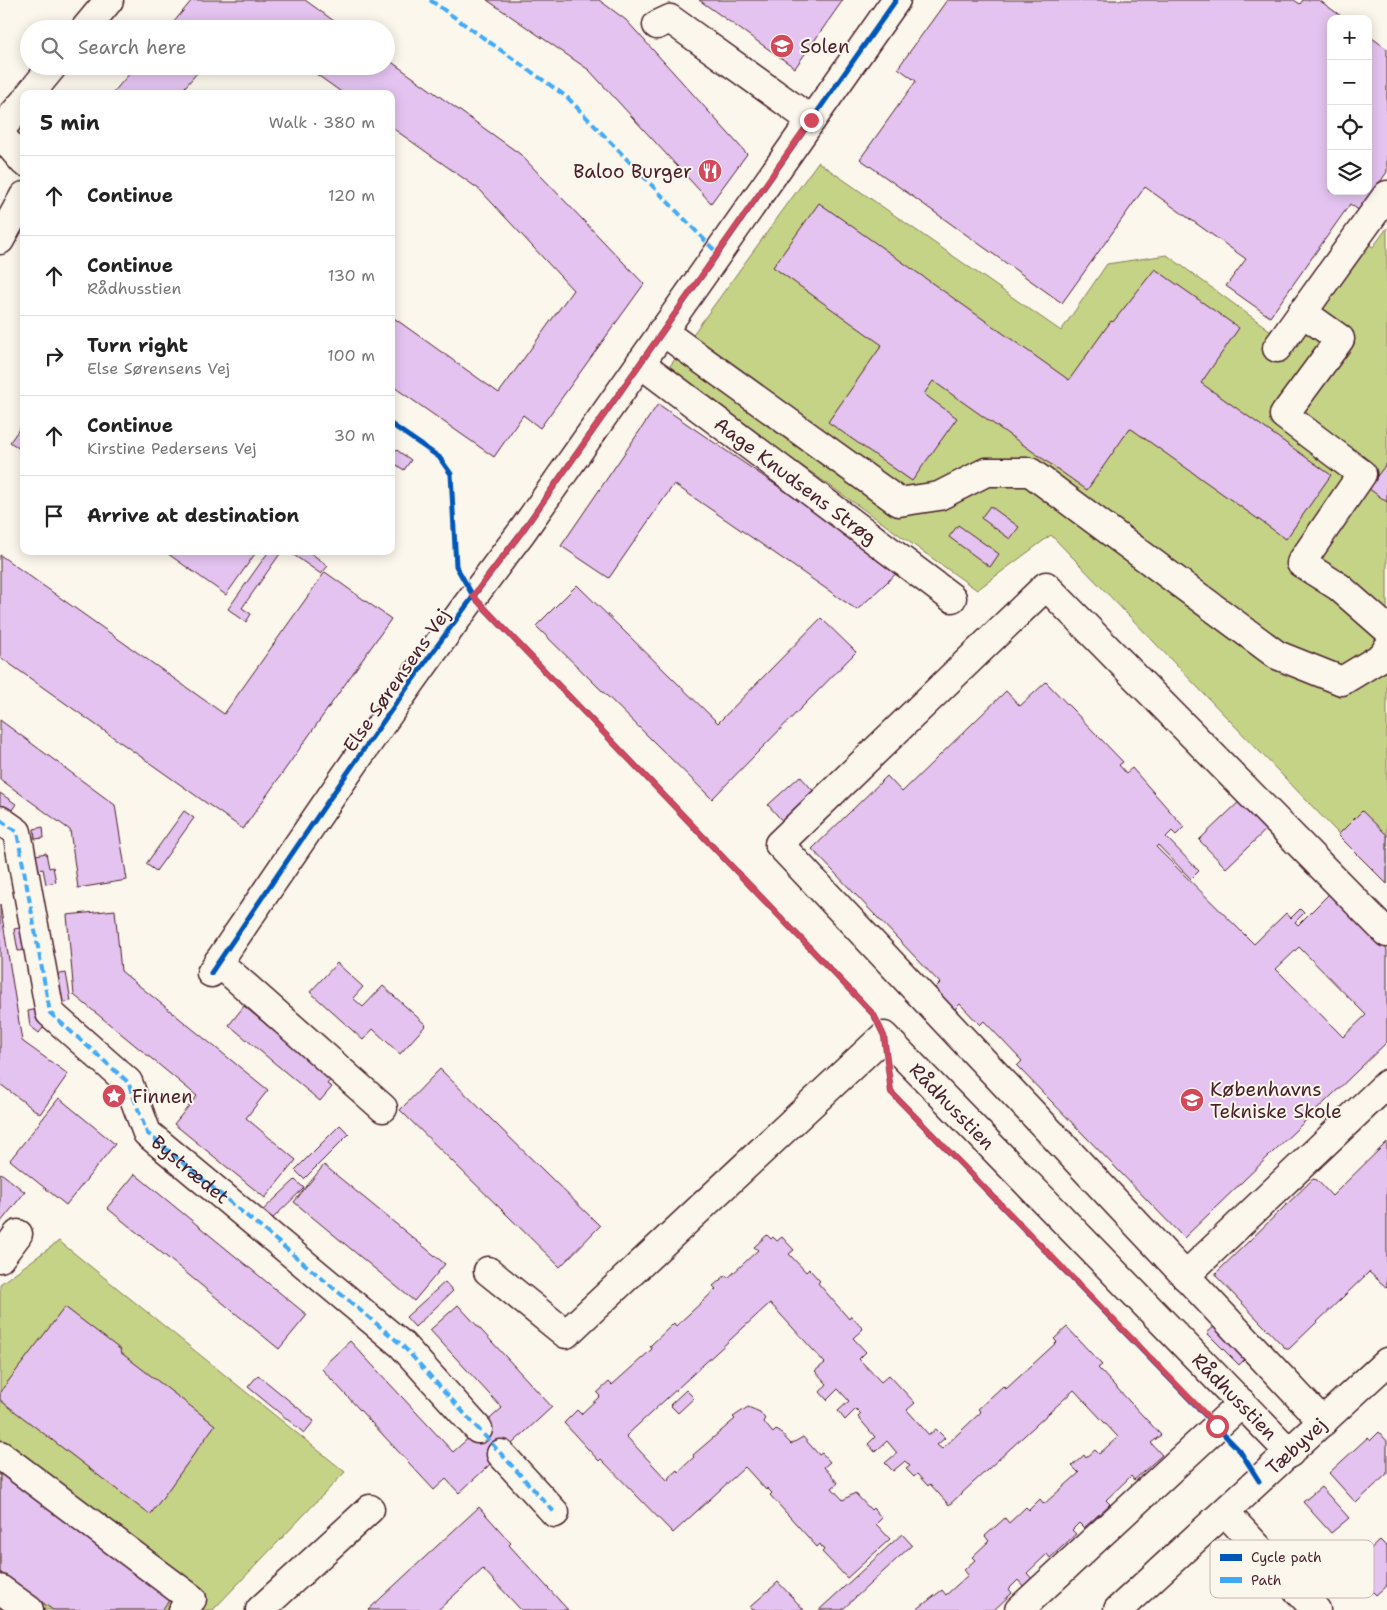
<!DOCTYPE html>
<meta charset="utf-8">
<style>
body{margin:0;font-family:"Shantell Sans",sans-serif;background:#f2f2f2;color:#222}
.controls{position:absolute;right:15px;top:15px;display:grid;overflow:hidden;border-radius:10px;box-shadow:0 2px 12px #0003}
.controls button{width:45px;height:45px;display:grid;place-items:center;padding:0;border:0;border-bottom:1px solid #e0e0e0;background:#fff;color:#222;font:25px sans-serif}
.stop{position:absolute;width:15px;height:15px;margin:-11px;border:4px solid #d1495b;border-radius:50%;background:#fff}
.stop.end{background:#d1495b;border-color:#fff;box-shadow:0 1px 5px #0008}
.list{margin:0;padding:0;list-style:none}
h2{display:flex;justify-content:space-between;align-items:center;height:65px;margin:0;padding:0 20px;font-size:21px}
h2 small{font-size:16px;font-weight:400;color:#767676}
.list li{display:grid;grid-template-columns:32px 1fr auto;gap:15px;align-items:center;box-sizing:border-box;height:80px;padding:0 20px;border-top:1px solid #e0e0e0}
.list b{display:block;font-size:19px;white-space:nowrap}
.list p{margin:0;font-size:16px;white-space:nowrap;color:#767676}
.list em{font-size:16px;font-style:normal;color:#767676}
.icon{flex:none;width:28px;height:28px;fill:none;stroke:currentColor;stroke-width:2;stroke-linecap:round;stroke-linejoin:round}
.map{position:relative;flex:none;width:1387px;height:1610px;overflow:hidden}
.search{position:absolute;background:#fff;box-shadow:0 2px 12px #0003;left:20px;top:20px;width:375px;height:55px;display:flex;align-items:center;gap:12px;box-sizing:border-box;padding:0 18px;border-radius:28px;color:#767676;font-size:19px}
.panel{position:absolute;background:#fff;box-shadow:0 2px 12px #0003;left:20px;top:90px;width:375px;height:465px;border-radius:10px}
.map>svg:first-child{display:block}
.green{fill:#c5d386;stroke:#887958}
.building{fill:#e4c3f0;stroke:#4a1f2b;fill-rule:evenodd}
.lines{fill:none;stroke-linecap:round;stroke-linejoin:round}
.minor-casing{stroke:#4a1f2b;stroke-width:31}
.minor{stroke:#fbf7ec;stroke-width:28}
.quiet{stroke:#3fa9f5;stroke-width:4;stroke-dasharray:8 4;stroke-linecap:butt}
.cycleway-casing{stroke:#fbf7ec;stroke-width:8}
.cycleway{stroke:#0057b8;stroke-width:5}
.route{stroke:#d1495b;stroke-width:6}
.labels{text-anchor:middle;stroke-width:4;stroke-linejoin:round;paint-order:stroke}
.poi-label{font-size:19px;fill:#4a1f2b;stroke:#fbf7ec;text-anchor:start}
.street-label{font-size:19px;fill:#4a1f2b;stroke:#fbf7ec}
.key{fill:#fbf7ec;stroke:#c6b6b2;stroke-width:1}
.key-label{font-size:14px;fill:#4a1f2b}
</style>
<div class="map">
<svg width="1387" height="1610" viewBox="0 0 1387 1610">
<rect width="100%" height="100%" fill="#fbf7ec"/>
<filter id="ink" filterUnits="userSpaceOnUse"><feTurbulence type="fractalNoise" baseFrequency=".02" numOctaves="2"/><feDisplacementMap in="SourceGraphic" scale="10" xChannelSelector="R" yChannelSelector="G"/><feConvolveMatrix kernelMatrix="1 2 1 2 8 2 1 2 1" color-interpolation-filters="sRGB"/></filter>
<g filter="url(#ink)">
<path class="green" d="M818,162L1061,331L1107,264L1167,255L1275,334L1346,230L1373,247L1387,228V884L1051,535L977,590L667,370Z
M59,1241L345,1472L213,1610H0V1284Z"/>
<path class="building" d="M192,0H305L345,29H252L241,21L234,29H168Z
M487,0H599L626,20L747,154L711,203L589,70Z
M699,0H843L795,68Z
M947,0H1294L1300,4L1303,0H1319L1345,19H1331V191H1368V35L1387,49V172L1360,211L1350,204L1270,317L1226,286L1246,259L1145,187L1062,303L860,159L916,81L898,68Z
M386,58L520,154L644,284L540,428L523,415L494,457L391,385V316L499,393L573,290L480,190L391,127V94H344L305,66H386Z
M136,66H203L179,94H112Z
M819,203L1069,380L1111,321L1113,322L1155,269L1239,328L1201,383L1331,475L1286,539L1130,428L1087,490L933,381L924,394L957,418L912,481L828,422L882,345L773,267Z
M658,404L900,570L857,610L674,484L609,578L561,546Z
M24,422V452L10,442Z
M391,446L411,460L404,470L391,461Z
M1387,463V502L1368,488Z
M990,506L1019,527L1010,539L981,518Z
M958,525L999,554L990,567L949,537Z
M164,551H257L226,595Z
M269,551H282L242,608L251,614L246,622L228,609Z
M288,551H308L328,566L321,574Z
M0,555L224,714L325,572L391,619L243,829L0,657Z
M577,585L718,723L821,618L856,652L712,799L536,626Z
M1046,682L1123,762L1119,765L1126,773L1132,768L1184,827L1176,835L1172,831L1166,837L1199,871L1191,879L1158,845L1156,847L1254,944L1286,913L1291,918L1300,909L1304,913L1295,922L1298,925L1331,892L1387,950V1042L1184,1238L1017,1066L1022,1061L984,1021L980,1025L960,1004L952,1012L932,991L940,983L812,849L887,776L902,792L1006,691L1020,706ZM1299,947L1366,1015L1343,1037L1276,969Z
M0,720L115,805L127,880L78,888L70,830L0,779Z
M800,776L817,795L786,825L768,805Z
M0,793L16,804L10,813L0,806Z
M1243,798L1270,826L1226,868L1199,840Z
M184,811L194,818L156,871L146,864Z
M1362,811L1387,835V884L1338,835Z
M43,827L44,838L35,839L34,829Z
M46,853L49,868L53,867L56,882L46,884L43,869L38,870L36,855Z
M0,904L22,1041L68,1074L40,1114L0,1084Z
M115,910L121,971L268,1090L246,1118L296,1160L265,1198L174,1124L197,1096L74,995L67,915Z
M25,927L29,950L18,951L14,929Z
M337,963L363,987L353,998L363,1007L383,986L426,1025L400,1054L373,1029L363,1040L310,992Z
M66,973L71,1001L60,1003L55,975Z
M244,1006L331,1079L327,1084L332,1087L320,1101L229,1025Z
M38,1009L46,1024L39,1033L30,1026L28,1011Z
M440,1069L600,1226L560,1267L400,1110Z
M59,1098L115,1144L66,1205L10,1160Z
M340,1125L349,1134L304,1179L295,1170Z
M1387,1142V1288L1369,1272L1289,1349H1286L1216,1276V1273L1313,1179L1317,1180L1332,1196Z
M324,1165L445,1264L414,1301L294,1202Z
M1,1173L25,1192L0,1223V1174Z
M135,1174L307,1315L279,1349L107,1208Z
M295,1180L304,1188L271,1220L262,1211Z
M767,1235L771,1239L773,1237L777,1241L782,1237L794,1250L789,1254L806,1272L809,1269L820,1281L818,1283L849,1319L851,1316L863,1329L853,1338L866,1352L859,1359L881,1382L889,1375L915,1403L907,1410L929,1435L936,1429L945,1438L937,1445L942,1449L981,1412L978,1409L1003,1386L1006,1389L1057,1342L1054,1339L1067,1327L1102,1365L1098,1368L1161,1435L1151,1443L1162,1455L1134,1480L1131,1476L1106,1500L1110,1504L1084,1528L1079,1523L1072,1530L1076,1534L1050,1558L1047,1554L1027,1573L1033,1580L1025,1588L1018,1580L1009,1589L1012,1593L994,1610H916L942,1590L946,1595L968,1575L964,1570L975,1560L972,1557L989,1541L985,1536L1005,1518L1009,1523L1026,1507L1029,1510L1040,1499L1044,1504L1079,1473L1072,1466L1084,1455L1086,1458L1095,1450L1099,1454L1118,1437L1074,1390L949,1505L930,1484L928,1486L917,1474L914,1477L906,1469L910,1466L905,1461L893,1471L885,1463L897,1453L887,1441L875,1452L868,1444L875,1437L858,1417L861,1414L856,1409L845,1420L838,1411L849,1401L838,1389L827,1400L820,1392L827,1384L815,1371L825,1363L770,1303L626,1436L668,1481L669,1477L677,1470L678,1472L694,1457L693,1455L735,1419L733,1417L748,1407L760,1412L765,1419L763,1421L773,1433L777,1429L791,1444L803,1437L819,1455L822,1453L830,1462L824,1467L838,1483L832,1488L843,1500L855,1493L871,1510L873,1508L882,1518L876,1524L890,1539L847,1578L822,1552L824,1550L820,1544L817,1547L770,1495L772,1493L767,1488L766,1490L745,1467L673,1533L601,1459L599,1461L564,1423L577,1410L581,1414L600,1396L597,1393L609,1382L612,1385L652,1349L650,1346L674,1323L676,1326L716,1289L713,1286L726,1275L728,1278L758,1250L754,1247Z
M445,1282L453,1291L415,1327L406,1317Z
M458,1305L552,1407L459,1493L446,1479L434,1490L321,1368L350,1341L453,1452L502,1408L430,1330Z
M65,1307L121,1350L120,1352L215,1425L150,1515L0,1400V1392Z
M1216,1325L1247,1357L1239,1365L1207,1333Z
M258,1375L314,1421L304,1433L248,1387Z
M686,1390L694,1398L678,1413L670,1405Z
M1379,1432L1387,1441V1474L1356,1503L1329,1473L1367,1438L1370,1441Z
M0,1467L173,1595L162,1610H53L0,1572Z
M1321,1487L1349,1518L1331,1533L1303,1502Z
M479,1507L511,1543L509,1545L568,1610H521L483,1569L438,1610H368Z
M902,1534L912,1545L842,1610H819Z
M1380,1540L1387,1547V1585L1376,1595L1350,1568Z
M778,1582L804,1610H753L750,1607Z"/>
<g class="lines">
<g class="minor-casing">
<g id="minor">
<path d="M657,25L670,19L811,120"/>
<path d="M85,29L109,0"/>
<path d="M30,94L53,66"/>
<path d="M0,130L24,102"/>
<path d="M0,134L24,162"/>
<path d="M0,240L24,196"/>
<path d="M1302,312L1340,339L1284,415L1362,474L1301,563L1339,587L1387,629"/>
<path d="M662,331L899,502L939,496L986,472H1030L1277,655L1342,681L1383,656L1387,649"/>
<path d="M1277,348L1387,195"/>
<path id="s1" d="M640,363L952,598"/>
<path id="s2" d="M0,820L17,832L50,1013L128,1082L147,1133L402,1345L478,1429"/>
<path d="M218,962L383,1108"/>
<path d="M211,973C312,824 412,675 521,533L896,0"/>
<path d="M0,1258L18,1234"/>
<path id="s3" d="M488,1271L566,1334L884,1036L1290,1453"/>
<path d="M1185,1276L1387,1084"/>
<path d="M1323,1422L779,844L1046,586L1387,933"/>
<path d="M501,1454L555,1513"/>
<path d="M0,1455L192,1599L183,1610"/>
<path d="M1225,1512L1316,1610"/>
<path d="M0,1589L29,1610"/>
<path d="M260,1610L370,1509"/>
<path d="M1019,1610L1242,1403"/>
<path id="s4" d="M1118,1610L1387,1362"/>
</g>
</g>
<use href="#minor" class="minor"/>
<path class="quiet" d="M430,0L567,97L718,254
M0,820L17,832L50,1013L128,1082L147,1133L402,1345L555,1513"/>
<g class="cycleway-casing">
<path id="cycleway" d="M391,424L439,457L451,474L456,566L473,596L874,1015L884,1036L891,1092L1240,1451L1259,1481
M211,973C312,824 412,675 521,533L896,0"/>
</g>
<use href="#cycleway" class="cycleway"/>
</g>
</g>
<g class="lines" filter="url(#ink)">
<path class="route" d="M811,120L521,533L473,596L874,1015L884,1036L891,1092L1217,1426"/>
</g>
<defs>
<g id="school-disc" transform="scale(1.25)"><circle r="9.5" fill="#d1495b" stroke="#fbf7ec"/><path d="M0-5L7-2L0 1L-7-2ZM-4 1L0 2.5L4 1V4Q0 6-4 4Z" fill="#fff"/></g>
<g id="restaurant-disc" transform="scale(1.25)"><circle r="9.5" fill="#d1495b" stroke="#fbf7ec"/><path d="M-5-6h1v4h1v-4h1v4h1v-4h1v5L-1.5 .5V6h-2V.5L-5-1ZM5-6V6H3V1.5H1.5Q1.5-4 5-6Z" fill="#fff"/></g>
<g id="sight-disc" transform="scale(1.25)"><circle r="9.5" fill="#d1495b" stroke="#fbf7ec"/><path d="M0-6L1.8-2.2L6-1.7L2.9 1.2L3.7 5.4L0 3.3L-3.7 5.4L-2.9 1.2L-6-1.7L-1.8-2.2Z" fill="#fff"/></g>
<g id="university-disc" transform="scale(1.25)"><circle r="9.5" fill="#d1495b" stroke="#fbf7ec"/><path d="M0-5L7-2L0 1L-7-2ZM-4 1L0 2.5L4 1V4Q0 6-4 4Z" fill="#fff"/></g>
</defs>
<g fill-rule="evenodd">
<use href="#school-disc" x="782" y="46"/>
<use href="#restaurant-disc" x="710" y="171"/>
<use href="#sight-disc" x="114" y="1096"/>
<use href="#university-disc" x="1192" y="1100"/>
</g>
<g class="labels">
<g class="poi-label">
<text x="800" y="53">Solen</text>
<text x="692" y="178" text-anchor="end">Baloo Burger</text>
<text x="1210" y="1096">Københavns<tspan x="1210" dy="22">Tekniske Skole</tspan></text>
<text x="132" y="1103">Finnen</text>
</g>
<g class="street-label">
<text dy="7" stroke="none"><textPath href="#s1" startOffset="195">Aage Knudsens Strøg</textPath></text>
<text transform="translate(396 680) rotate(-55)" y="7">Else Sørensens Vej</text>
<text dy="7" stroke="none"><textPath href="#s3" startOffset="634">Rådhusstien</textPath></text>
<text dy="7" stroke="none"><textPath href="#s2" startOffset="420">Bystrædet</textPath></text>
<text dy="7" stroke="none"><textPath href="#s3" startOffset="1039">Rådhusstien</textPath></text>
<text dy="7" stroke="none"><textPath href="#s4" startOffset="242">Tæbyvej</textPath></text>
</g>
</g>
<rect x="1210" y="1540" width="164" height="58" rx="8" class="key"/>
<rect x="1220" y="1554" width="22" height="7" fill="#0057b8"/>
<rect x="1220" y="1577" width="22" height="6" fill="#3fa9f5"/>
<g class="key-label">
<text x="1251" y="1562">Cycle path</text>
<text x="1251" y="1585">Path</text>
</g>
</svg>
<div class="controls">
<button>+</button>
<button>−</button>
<button><svg class="icon" aria-label="locate" viewBox="0 0 24 24"><circle cx="12" cy="12" r="6"/><path d="M12 2v4M12 18v4M2 12h4M18 12h4"/></svg></button>
<button><svg class="icon" aria-label="layers" viewBox="0 0 24 24"><path d="M12 4l9 5-9 5-9-5zM3 14l9 5 9-5"/></svg></button>
</div>
<div class="stop" style="left:1217px;top:1426px"></div>
<div class="stop end" style="left:811px;top:120px"></div>
<div class="search"><svg class="icon" aria-label="search" viewBox="0 0 24 24"><circle cx="10" cy="10" r="6"/><path d="M15 15l6 6"/></svg>Search here</div>
<section class="panel">
<h2>5 min<small>Walk · 380 m</small></h2>
<ul class="list">
<li><svg class="icon" aria-label="ahead" viewBox="0 0 24 24"><path d="M12 20V5M6 11l6-6 6 6"/></svg><div><b>Continue</b></div><em>120 m</em></li>
<li><svg class="icon" aria-label="ahead" viewBox="0 0 24 24"><path d="M12 20V5M6 11l6-6 6 6"/></svg><div><b>Continue</b><p>Rådhusstien</p></div><em>130 m</em></li>
<li><svg class="icon" aria-label="right" viewBox="0 0 24 24"><path d="M7 20v-9h11M14 6l5 5-5 5"/></svg><div><b>Turn right</b><p>Else Sørensens Vej</p></div><em>100 m</em></li>
<li><svg class="icon" aria-label="ahead" viewBox="0 0 24 24"><path d="M12 20V5M6 11l6-6 6 6"/></svg><div><b>Continue</b><p>Kirstine Pedersens Vej</p></div><em>30 m</em></li>
<li><svg class="icon" aria-label="arrive" viewBox="0 0 24 24"><path d="M6 21V4h12l-3 4 3 4H6"/></svg><div><b>Arrive at destination</b></div></li>
</ul>
</section>
</div>
